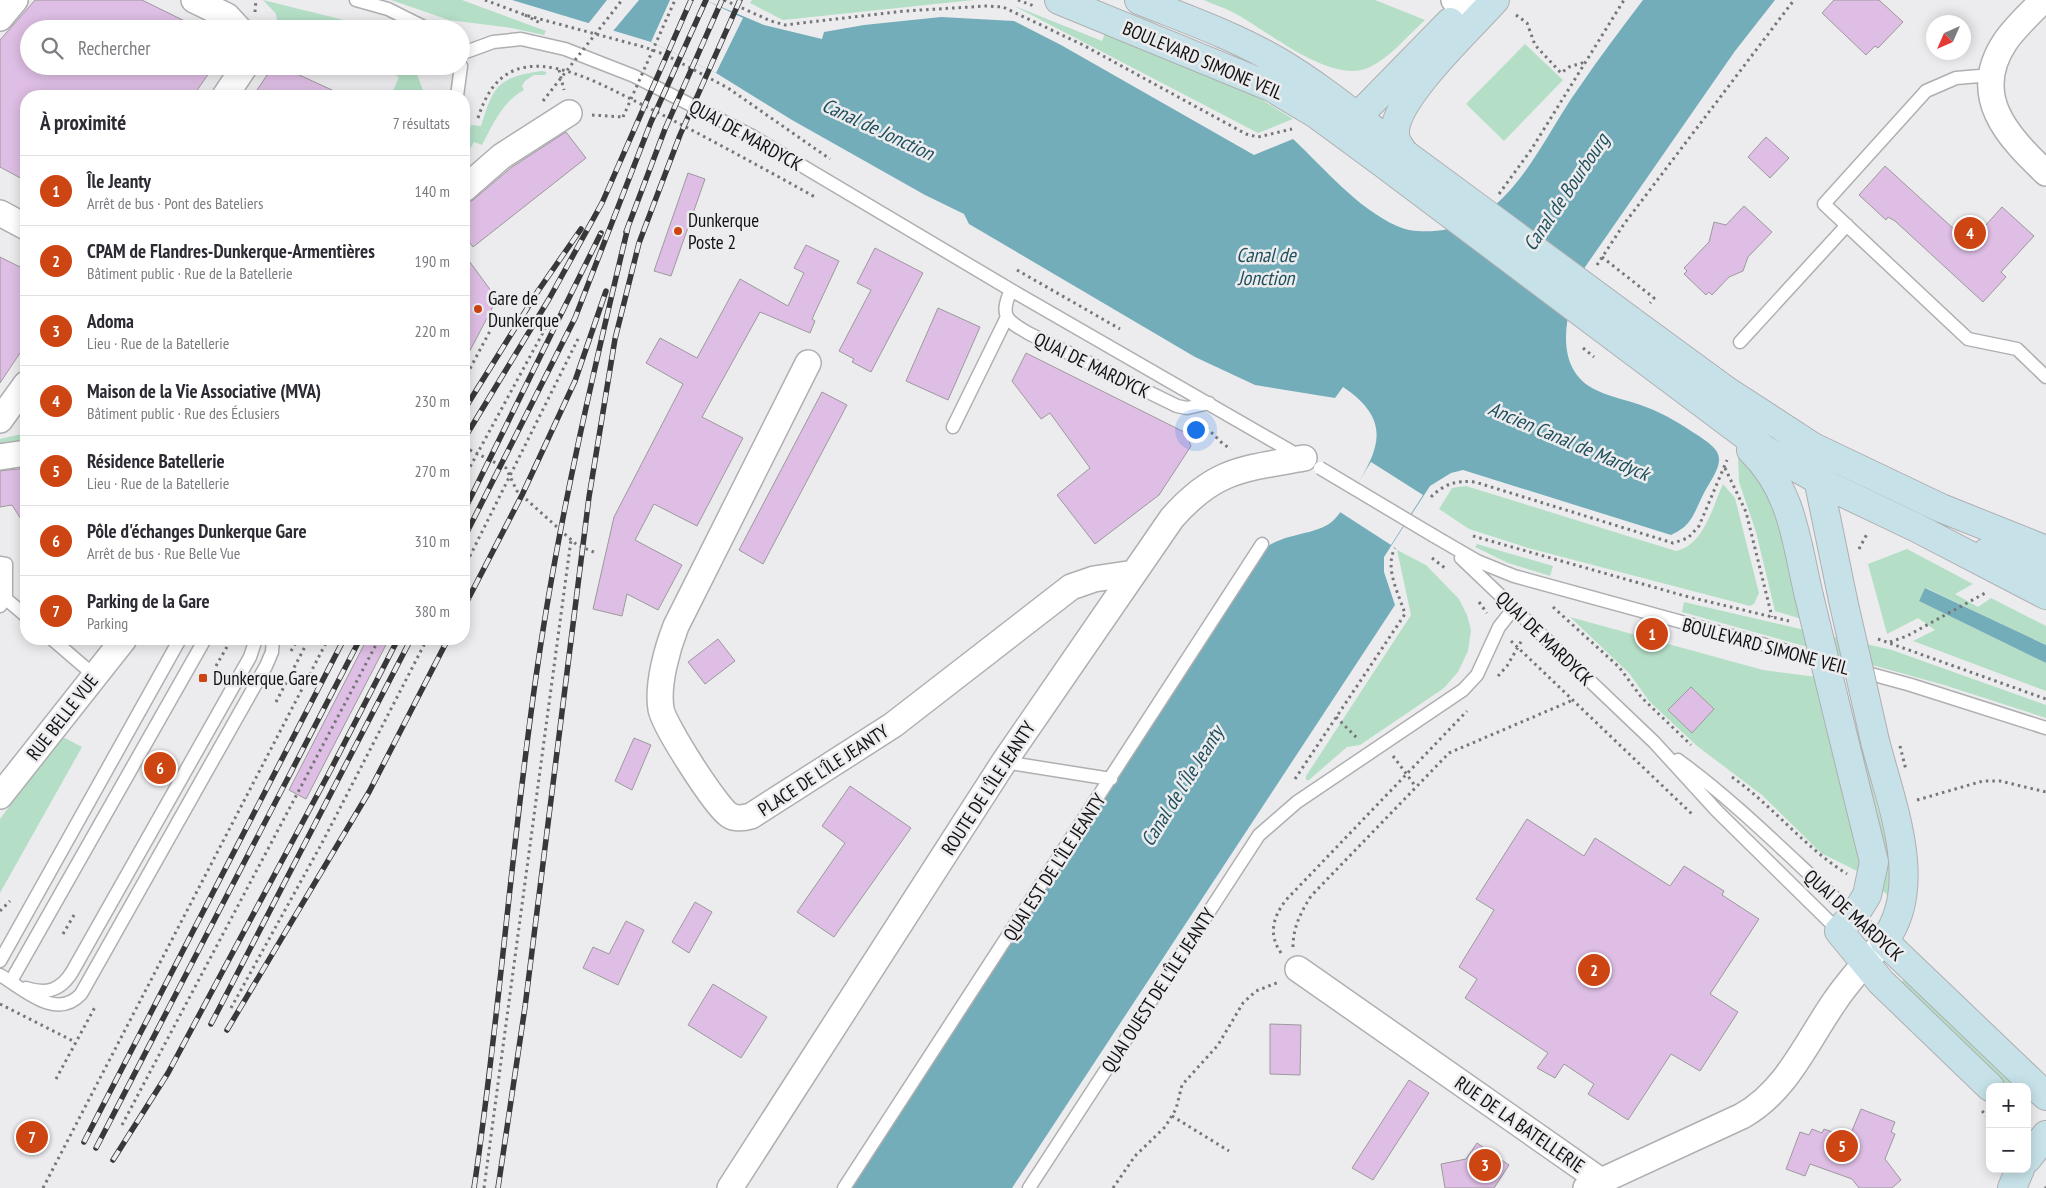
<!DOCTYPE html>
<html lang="fr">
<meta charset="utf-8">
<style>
body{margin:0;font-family:"PT Sans Narrow",sans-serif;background:#f2f2f3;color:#2b2b33}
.controls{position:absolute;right:15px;bottom:15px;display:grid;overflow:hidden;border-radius:10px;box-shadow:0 2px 12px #0003}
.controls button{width:45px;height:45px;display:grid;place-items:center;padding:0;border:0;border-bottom:1px solid #e1e1e2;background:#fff;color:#2b2b33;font:25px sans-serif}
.compass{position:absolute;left:1926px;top:15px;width:45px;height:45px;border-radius:50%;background:#fff;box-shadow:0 2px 12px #0003;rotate:225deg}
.you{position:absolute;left:1195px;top:429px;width:18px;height:18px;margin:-12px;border:4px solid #fff;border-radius:50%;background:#1a73e8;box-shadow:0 0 0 8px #1a73e833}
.badge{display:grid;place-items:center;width:32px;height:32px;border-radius:50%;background:#cc4513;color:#fff;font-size:16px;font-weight:700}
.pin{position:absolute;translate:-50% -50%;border:2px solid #fff;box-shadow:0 1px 5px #0006}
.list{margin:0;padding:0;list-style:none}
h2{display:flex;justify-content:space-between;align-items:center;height:65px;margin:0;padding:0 20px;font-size:21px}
h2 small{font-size:16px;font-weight:400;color:#7c7c81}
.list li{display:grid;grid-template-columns:32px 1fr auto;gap:15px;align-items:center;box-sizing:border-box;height:70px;padding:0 20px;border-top:1px solid #e1e1e2}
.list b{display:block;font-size:19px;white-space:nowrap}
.list p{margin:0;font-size:16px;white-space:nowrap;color:#7c7c81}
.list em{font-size:16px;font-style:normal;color:#7c7c81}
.icon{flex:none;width:28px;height:28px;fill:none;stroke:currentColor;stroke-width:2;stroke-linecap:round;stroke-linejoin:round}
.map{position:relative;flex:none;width:2046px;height:1188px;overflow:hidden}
.search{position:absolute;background:#fff;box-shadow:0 2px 12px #0003;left:20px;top:20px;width:450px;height:55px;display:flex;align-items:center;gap:12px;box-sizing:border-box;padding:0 18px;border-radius:28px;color:#7c7c81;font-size:19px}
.panel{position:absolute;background:#fff;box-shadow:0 2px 12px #0003;left:20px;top:90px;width:450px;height:555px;border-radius:20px}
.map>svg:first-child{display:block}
.green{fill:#b4dfc6}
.water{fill:#74adba}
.pier{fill:#ececef}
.building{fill:#debee4;stroke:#9c9a9c}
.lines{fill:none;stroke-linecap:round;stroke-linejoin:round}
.lane-casing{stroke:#afafb1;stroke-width:15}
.street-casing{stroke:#afafb1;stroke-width:28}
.secondary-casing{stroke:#afafb1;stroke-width:30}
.path{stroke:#767678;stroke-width:3;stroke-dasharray:2.5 4;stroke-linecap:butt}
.lane{stroke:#fff;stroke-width:12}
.street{stroke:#fff;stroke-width:25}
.secondary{stroke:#c6e2e8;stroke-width:28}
.rail-casing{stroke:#383839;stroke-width:5.5}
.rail{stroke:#ececef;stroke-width:4;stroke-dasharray:11;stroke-linecap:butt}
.lane-bridge-casing{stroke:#afafb1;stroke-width:15;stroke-linecap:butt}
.secondary-bridge-casing{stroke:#afafb1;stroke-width:30;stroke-linecap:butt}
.path-bridge{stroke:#767678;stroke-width:3;stroke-dasharray:2.5 4;stroke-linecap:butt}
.lane-bridge{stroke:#fff;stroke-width:12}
.secondary-bridge{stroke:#c6e2e8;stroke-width:28}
.poi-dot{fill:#cc4513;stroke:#ececef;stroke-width:2}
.labels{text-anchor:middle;stroke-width:5;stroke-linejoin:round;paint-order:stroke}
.street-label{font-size:19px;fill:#121213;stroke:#ececef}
.poi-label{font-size:19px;fill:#121213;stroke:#ececef;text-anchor:start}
.water-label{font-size:20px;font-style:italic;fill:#1e4f5a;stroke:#ececef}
</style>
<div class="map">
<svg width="2046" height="1188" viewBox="0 0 2046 1188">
<rect width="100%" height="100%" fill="#ececef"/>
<path class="green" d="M263,0L364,25L374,29H299L290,24L287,29H258L272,26L277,21L276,14Z
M391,0H462L546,31L544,35L511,28L449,20Z
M752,0H974L783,20L750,3Z
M1204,0H1375L1425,20C1408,35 1391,57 1370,67C1332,86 1268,31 1236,14C1226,8 1214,5 1204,0Z
M1012,5L1102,41L1106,31L1238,85L1293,119L1258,133Z
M1525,44L1563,80L1504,141L1466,104Z
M377,66H414L425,96H399L392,93L399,77Z
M541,71L547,72L545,75H534L525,81L522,86L524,90C502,102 493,124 482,145L474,142L464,160V151L471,125L481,126C494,85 497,78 541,71Z
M26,433V441L0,447V439Z
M1738,457L1756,472L1776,503L1802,619L1775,611L1756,532L1739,482Z
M1723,484L1735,498L1759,593L1754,604L1750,606L1528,548L1469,529L1439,509L1452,488L1466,486L1676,551C1704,545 1712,508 1723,484Z
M1477,544L1553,566L1550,576L1508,563L1475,547Z
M1907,549L1973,584L1955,594L1978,607L1991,598L2046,626V645L1926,588L1919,601L2046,663V691L1913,641L1935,630L1918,618L1887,634L1868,564Z
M1397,550L1426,565L1459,599L1467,615L1471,630L1468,651L1458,672L1444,688L1360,745L1347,747L1309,780H1306V776L1411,615Z
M1684,602L1892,650L2046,705V718L1944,685L1682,612Z
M1570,617L1763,670L1817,677L1863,874L1821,853L1762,795L1697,746L1649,701L1629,673Z
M1856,725L1888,848L1890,861L1889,896L1880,889L1854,729Z
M61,736L82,747L0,893V819Z
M1906,977L2019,1087H2005L1899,985Z"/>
<path class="water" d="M512,0H705L764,25L822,39L824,32L864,25L941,17L1014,21L1061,45L1254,155L1293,139C1325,169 1357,208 1397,226C1408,231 1421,232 1434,231C1509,227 1540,142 1578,89C1599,58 1621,29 1643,0H1775L1735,51L1583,270C1568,304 1550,364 1592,388C1608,397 1628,400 1646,407C1665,414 1682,425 1699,436C1706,441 1718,448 1719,458C1720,469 1709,483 1704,493C1693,514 1693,525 1671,535L1463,470L1451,473L1430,486L1384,557V572L1395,605L1012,1188H850L1268,546C1289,533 1311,535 1329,524C1340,516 1347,502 1354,490C1380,448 1392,420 1343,387L1335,398L1255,385L1195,357L969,224L964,214L925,195L792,120L716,73L651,42Z
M1925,588L2046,645V663L1919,601Z"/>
<path class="pier" d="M607,0H639L613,31L588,24Z
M670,0H705L743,18L716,73L651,42Z
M1371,462L1423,495L1391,545L1340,512Z"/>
<path class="building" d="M35,0H142L201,29H29V66H214L193,96H26V181L0,167V40Z
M1834,0H1879L1903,22L1878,48L1875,46L1866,55L1822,13Z
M288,70L308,79L345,96H253L267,75Z
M566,132L586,158L473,247L464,235V204L473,200L512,167Z
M1766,137L1789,158L1770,178L1748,157Z
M1885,166L1955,230L1963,221L1971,229L1979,221L1985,226L2002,207L2034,236L2001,272L2006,277L1983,302L1895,221L1888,217L1886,220L1859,195Z
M688,173L705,179L671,276L654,271Z
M1744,206L1772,232L1748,257L1743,271L1729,277L1712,295L1709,292L1706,295L1684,274L1687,271L1684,268L1709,242L1714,222L1726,225Z
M806,245L839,261L812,319L815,321L810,333L760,312L702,417L743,438L697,526L654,504L635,540L682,565L658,610L627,594L622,616L593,609L614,517L683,384L646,363L660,338L697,358L740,279L788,306L804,273L794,268Z
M875,248L923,273L871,372L852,362L854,359L839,351L871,290L857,283Z
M464,254L497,299L464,362Z
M0,257L26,270V344L0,383Z
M938,308L980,327L948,400L906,381Z
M1026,353L1186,433L1191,446L1159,495L1095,544L1057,495L1090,468L1050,413L1041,419L1012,381Z
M822,392L847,405L763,564L739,550Z
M26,468V527L12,505L0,507V471Z
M367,639H389L306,799L289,790Z
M718,639L735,661L705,684L688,662Z
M1691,687L1714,709L1692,733L1668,710Z
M634,738L651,745L632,790L615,781Z
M850,786L911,828L834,937L797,912L845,843L822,826Z
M1527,819L1584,856L1595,838L1670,886L1684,866L1724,891L1722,895L1759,919L1710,994L1738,1012L1700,1071L1671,1054L1628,1120L1588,1094L1594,1084L1564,1064L1555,1078L1537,1068L1548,1053L1465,998L1477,979L1459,967L1494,910L1476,899Z
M695,902L712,912L689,953L672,942Z
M626,921L644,930L618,985L583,968L593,947L609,954Z
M713,984L767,1017L741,1058L688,1025Z
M1270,1024L1301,1025L1300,1075L1270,1074Z
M1409,1080L1429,1093L1373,1180L1352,1168Z
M1861,1109L1895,1122L1891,1132L1895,1134L1885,1159L1901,1180L1892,1188H1859L1852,1179L1810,1164L1805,1176L1786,1169L1800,1132L1809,1135L1812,1129L1822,1133L1824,1129L1849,1138Z
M1477,1143L1509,1165L1494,1188H1445L1441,1164L1466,1159Z"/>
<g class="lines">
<g class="lane-casing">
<path id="lane" d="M356,0L388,9L428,29
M463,53L493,42L521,39L565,49L634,76L752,136L1011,290L1301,457
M1992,75L1956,78L1926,91L1824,204L1968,339L2017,349L2046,377
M457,96L461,66
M1011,290C999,317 1007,321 1030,334L1177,406L1187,408L1209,403
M1740,342L1847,225
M953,427L1007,317
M1434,536L1477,561L1514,576L1911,685L2046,728
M1461,558L1654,742L1717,811L1839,931
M0,563L6,564V599L0,606
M6,599L26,616
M52,639L95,676
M1678,760C1752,814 1814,883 1884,941
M1004,762L1111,779
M0,961L180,639
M0,975C24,989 56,1021 81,994L266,666L272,652L273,639
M11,981L205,639
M26,988C47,995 61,990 72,972L250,657L256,639
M844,1188L1262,544
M1029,1188L1259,835L1297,802L1463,690L1477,675L1499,627L1514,608"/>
</g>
<g class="street-casing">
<path id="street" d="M194,0L227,16L239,29
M1454,0L1484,12
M2043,0C2030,14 2015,27 2005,42C1969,96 2008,137 2046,173
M0,18L15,0
M225,96L245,66
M464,189L502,156L569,113
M0,213L26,227
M808,363L676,626C667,649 657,685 661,709C663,724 716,807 729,815C735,819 744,818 751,816L893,725L1071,587L1094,579L1134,573
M0,420L26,384
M0,457L26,453
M0,796L124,639
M1298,969L1601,1181
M730,1188L1004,762L1172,518C1215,469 1243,469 1304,458
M1586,1188L1742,1116C1787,1091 1807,1041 1835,1001C1849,980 1867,961 1884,941"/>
</g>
<g class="secondary-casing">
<path id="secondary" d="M1059,0L1271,87L1316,114L1388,167
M1139,0C1186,19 1235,36 1279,62C1323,88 1364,123 1405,154
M1353,135L1355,122L1363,111L1450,22
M1405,154C1399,146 1394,140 1395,130C1398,95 1470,28 1495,0
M1630,320L1727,391L1813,447L1941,508L2046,550
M1617,339L1765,450L1831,487L1917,528L2046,595
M1751,450C1793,491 1796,541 1809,596
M1816,469L1843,600
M1987,552L2046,570
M1841,728L1874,862L1867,895L1859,908L1839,931L1881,982L1990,1087
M1875,741C1890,801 1926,886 1884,941L2046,1096
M2027,1159L2046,1135
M2012,1188L2020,1169"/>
</g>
<path class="path" d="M485,0L525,15L644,47L666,55L728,88L830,159
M724,0L771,21L785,25L905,11L986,6L1003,7L1083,45L1246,134L1258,137L1292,129
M1018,0L1034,6
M255,12L256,0
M525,15L542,24
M1516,15L1527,23L1535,45L1561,73L1569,67L1585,62
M559,70L564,90
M592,115L623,117
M478,118C486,93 499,71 527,67C565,61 617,93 651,109C706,137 761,167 815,197
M1499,194L1531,150L1624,0
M1602,257L1654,298L1650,303
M1597,265L1624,224L1794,0
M1017,270L1120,329
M1583,348L1594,357
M464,380L500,312
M1202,423L1223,444L1231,449
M464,447L506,468L517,491L577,545L596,553
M1725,468L1746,512L1772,617
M464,478L546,327
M1431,497C1444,484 1456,480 1475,482L1673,543L1688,538L1699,526L1727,460
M1473,536L1685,596L1789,621
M1859,549L1868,532
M1432,558L1445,568
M464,568L579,337
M1479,602L1487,613
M1553,607L1619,667L1642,698L1691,745
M1878,639L2046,699
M1511,641L1694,816
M1890,642L1907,636L1987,592
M291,651L297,641L296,639
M216,666L228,645
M1498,676L1507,666L1522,640
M276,702L309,639
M1336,717L1359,740
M1393,756L1416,787
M1732,777C1773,806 1804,847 1847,874
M1295,779L1405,614C1399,594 1384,568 1395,548
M1917,800L1983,781H2000L2046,792
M0,911L10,901
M63,934L74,915
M1293,947C1293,927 1301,912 1311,896L1449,753L1573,700
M1281,953C1268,934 1273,917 1286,900L1467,711
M0,1004L75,1042
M231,1008L322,843L427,639
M56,1079L95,1007
M1982,1111L1990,1119
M1172,1116L1229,1151
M122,1125L379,639
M43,1188L328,639
M484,1188L571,540
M1113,1188L1135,1156L1165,1127L1176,1109L1182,1085L1218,1045L1243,1003L1256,991L1279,982
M2045,1188L2046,1187"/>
<use href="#lane" class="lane"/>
<use href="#street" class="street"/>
<use href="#secondary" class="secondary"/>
<g class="rail-casing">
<path id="rail" d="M626,232L665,129L722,0
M464,410L538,291L581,229
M464,439L549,299L602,203L691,0
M464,511L601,233
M464,538L575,318L651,122L706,0
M464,607L522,495L575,381L606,291
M211,1024L411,639
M227,1030L369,792L448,639
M84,1142L344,639
M96,1148L360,639
M113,1160L168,1073L328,775L398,639
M474,1188C500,1014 512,837 538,663C559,518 594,369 628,227
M498,1188L525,1007L589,497L615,339L639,243L680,135L740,0"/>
</g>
<use href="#rail" class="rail"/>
<g class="lane-bridge-casing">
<path id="lane-bridge" d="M1320,468L1434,536"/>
</g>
<g class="secondary-bridge-casing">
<path id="secondary-bridge" d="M1405,154L1630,320
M1388,167L1617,339
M1809,596L1841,728
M1843,600L1875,741"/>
</g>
<path class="path-bridge" d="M543,101L622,0
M623,117L675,0
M1900,746L1906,770"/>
<use href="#lane-bridge" class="lane-bridge"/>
<use href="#secondary-bridge" class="secondary-bridge"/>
</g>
<g class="poi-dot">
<circle cx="678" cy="231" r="5"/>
<circle cx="478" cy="309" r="5"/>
<rect x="198" y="673" width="10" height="10" rx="2.5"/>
</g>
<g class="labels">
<g class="street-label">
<text transform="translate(1203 60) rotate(23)" y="7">BOULEVARD SIMONE VEIL</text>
<text transform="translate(746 135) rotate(29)" y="7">QUAI DE MARDYCK</text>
<text transform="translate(1092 365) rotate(26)" y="7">QUAI DE MARDYCK</text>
<text transform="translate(1545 638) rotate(44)" y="7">QUAI DE MARDYCK</text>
<text transform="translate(1766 646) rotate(15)" y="7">BOULEVARD SIMONE VEIL</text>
<text transform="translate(62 717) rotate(-52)" y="7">RUE BELLE VUE</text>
<text transform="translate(823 770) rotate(-33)" y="7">PLACE DE L'ÎLE JEANTY</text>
<text transform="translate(988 788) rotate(-57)" y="7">ROUTE DE L'ÎLE JEANTY</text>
<text transform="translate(1054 867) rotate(-57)" y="7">QUAI EST DE L'ÎLE JEANTY</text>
<text transform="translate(1854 915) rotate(42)" y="7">QUAI DE MARDYCK</text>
<text transform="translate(1158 990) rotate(-57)" y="7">QUAI OUEST DE L'ÎLE JEANTY</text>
<text transform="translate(1520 1124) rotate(35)" y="7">RUE DE LA BATELLERIE</text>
</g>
<g class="poi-label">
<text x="688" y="227">Dunkerque<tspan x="688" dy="22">Poste 2</tspan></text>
<text x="488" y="305">Gare de<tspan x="488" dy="22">Dunkerque</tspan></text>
<text x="213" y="685">Dunkerque Gare</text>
</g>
<g class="water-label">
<text transform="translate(878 129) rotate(25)" y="7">Canal de Jonction</text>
<text transform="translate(1566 192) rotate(-56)" y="7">Canal de Bourbourg</text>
<text x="1266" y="262">Canal de<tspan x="1266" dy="23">Jonction</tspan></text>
<text transform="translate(1569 441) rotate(23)" y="7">Ancien Canal de Mardyck</text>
<text transform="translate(1182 786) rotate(-58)" y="7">Canal de l'Île Jeanty</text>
</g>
</g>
</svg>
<div class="controls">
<button>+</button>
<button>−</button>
</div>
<svg class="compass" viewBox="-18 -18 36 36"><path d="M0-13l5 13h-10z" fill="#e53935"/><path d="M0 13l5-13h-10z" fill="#7c7c81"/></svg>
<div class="you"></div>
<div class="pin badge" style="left:1652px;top:634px">1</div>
<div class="pin badge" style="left:1594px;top:970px">2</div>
<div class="pin badge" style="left:1485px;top:1165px">3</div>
<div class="pin badge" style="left:1970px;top:233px">4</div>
<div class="pin badge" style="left:1842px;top:1146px">5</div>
<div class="pin badge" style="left:160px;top:768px">6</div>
<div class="pin badge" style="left:32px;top:1137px">7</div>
<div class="search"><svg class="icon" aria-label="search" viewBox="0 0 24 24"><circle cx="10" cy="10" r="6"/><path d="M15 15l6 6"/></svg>Rechercher</div>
<section class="panel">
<h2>À proximité<small>7 résultats</small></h2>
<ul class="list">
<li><span class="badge">1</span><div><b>Île Jeanty</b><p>Arrêt de bus · Pont des Bateliers</p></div><em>140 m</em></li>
<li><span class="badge">2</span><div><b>CPAM de Flandres-Dunkerque-Armentières</b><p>Bâtiment public · Rue de la Batellerie</p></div><em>190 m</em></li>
<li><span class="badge">3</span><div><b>Adoma</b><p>Lieu · Rue de la Batellerie</p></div><em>220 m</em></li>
<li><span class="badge">4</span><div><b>Maison de la Vie Associative (MVA)</b><p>Bâtiment public · Rue des Éclusiers</p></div><em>230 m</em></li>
<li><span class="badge">5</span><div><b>Résidence Batellerie</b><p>Lieu · Rue de la Batellerie</p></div><em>270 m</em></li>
<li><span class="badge">6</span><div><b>Pôle d'échanges Dunkerque Gare</b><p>Arrêt de bus · Rue Belle Vue</p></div><em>310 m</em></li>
<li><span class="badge">7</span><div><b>Parking de la Gare</b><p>Parking</p></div><em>380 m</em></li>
</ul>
</section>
</div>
